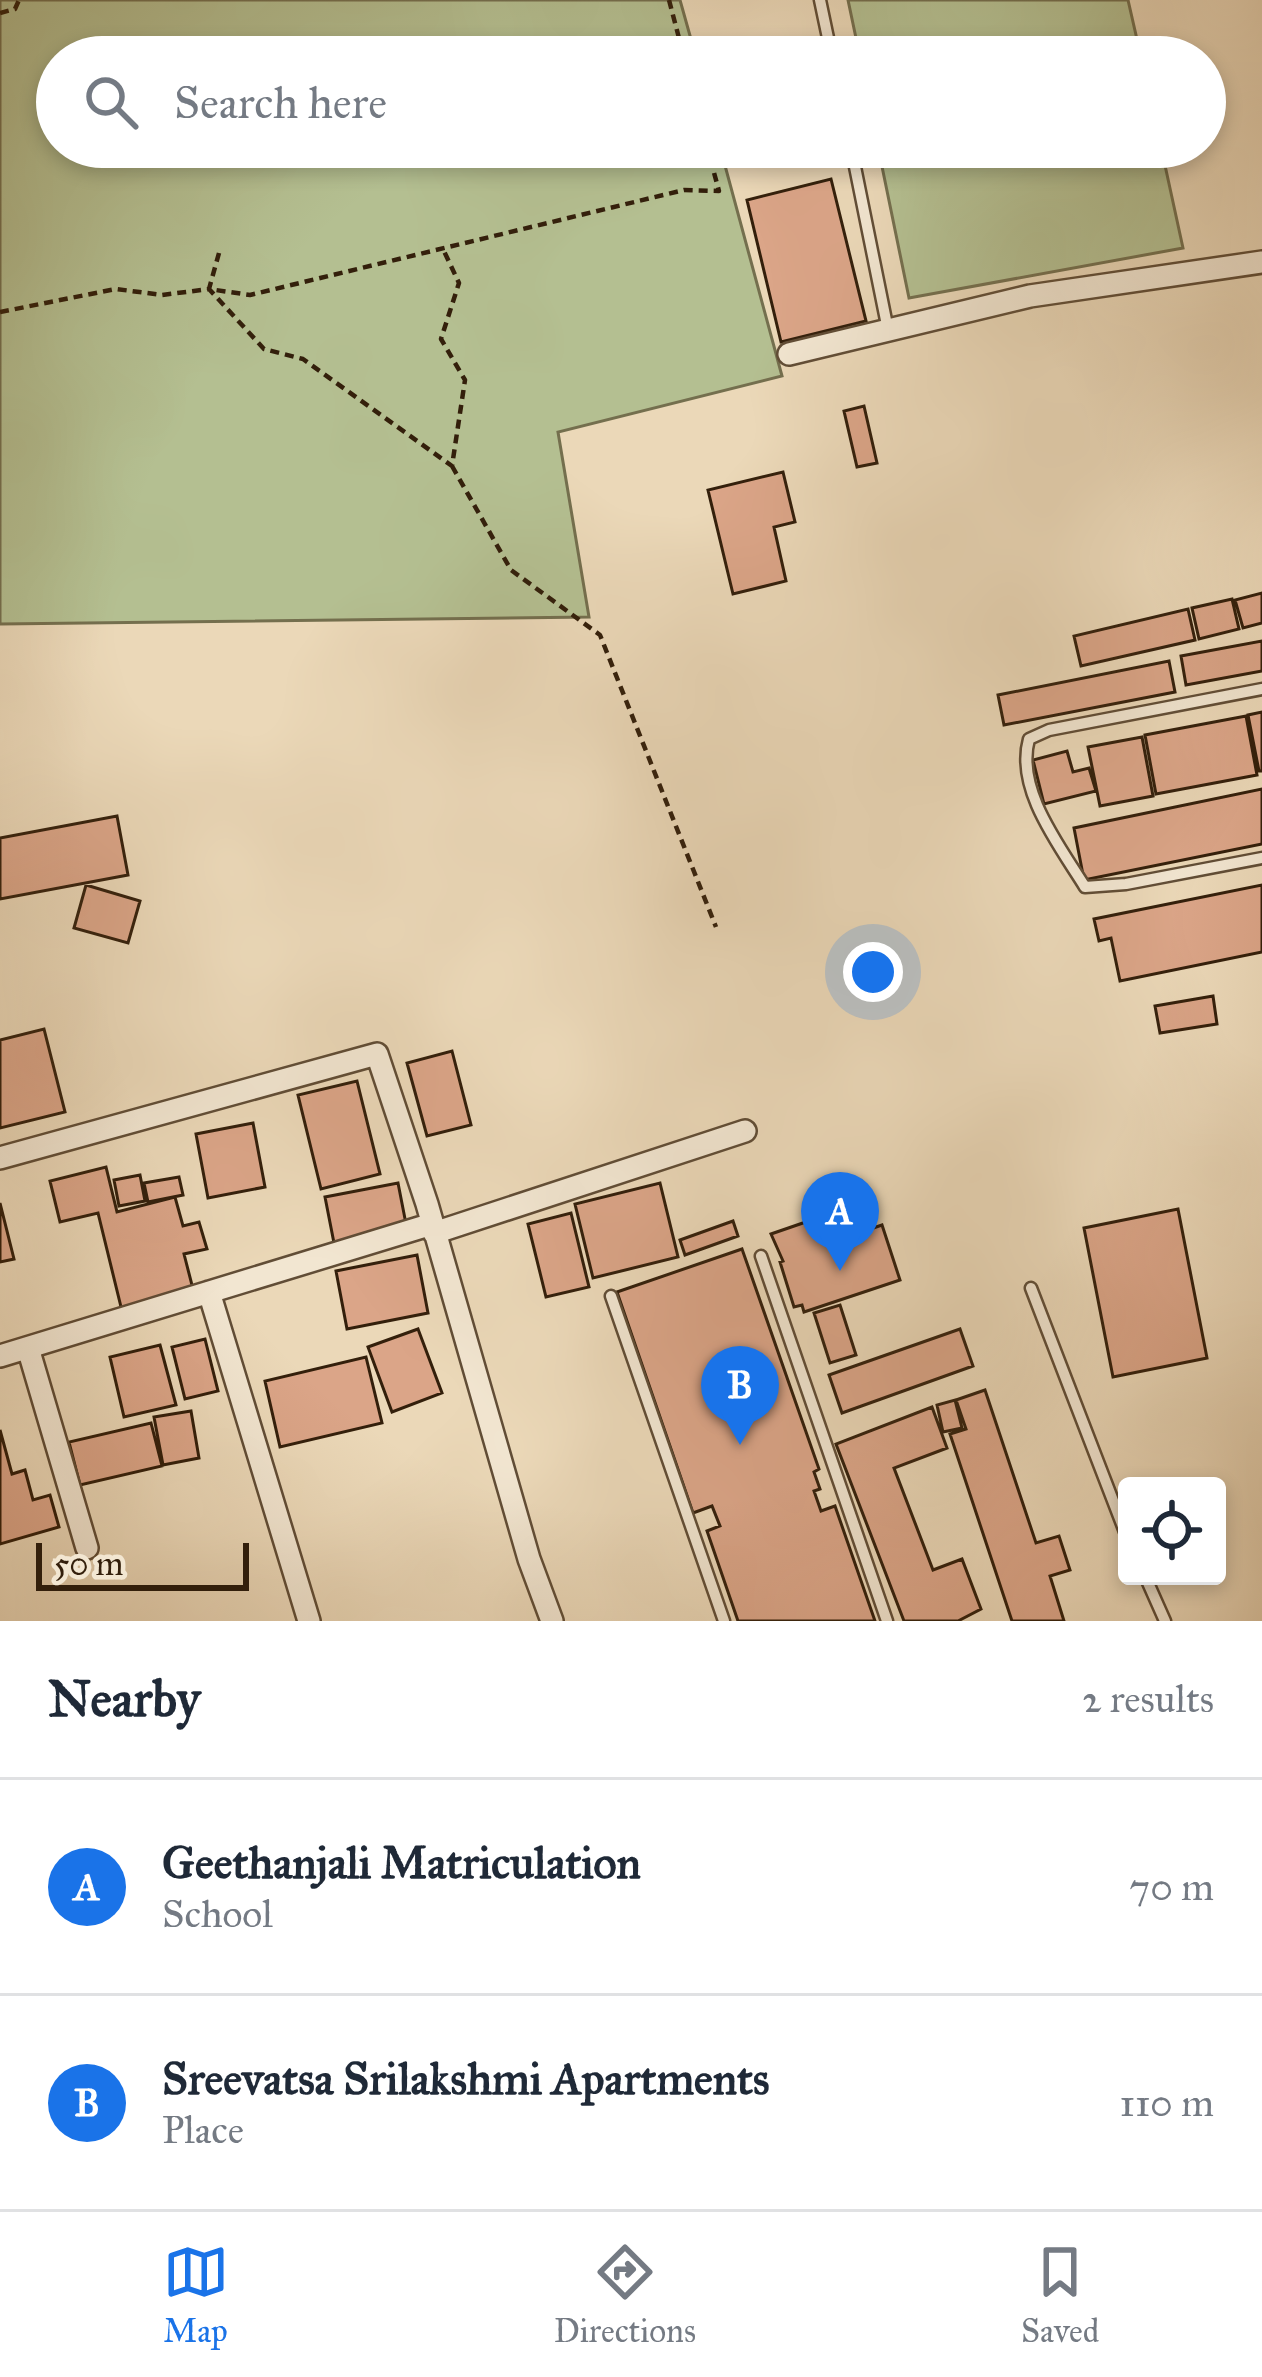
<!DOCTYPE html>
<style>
body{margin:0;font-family:"IM FELL Great Primer",serif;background:#f6f6f7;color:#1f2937}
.controls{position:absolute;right:36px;bottom:36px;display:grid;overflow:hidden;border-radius:12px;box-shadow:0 6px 18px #0003}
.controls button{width:108px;height:108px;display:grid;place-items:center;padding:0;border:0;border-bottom:3px solid #e0e1e3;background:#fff;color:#1f2937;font:60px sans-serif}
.scale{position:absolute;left:36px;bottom:30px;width:213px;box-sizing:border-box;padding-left:12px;border:6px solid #331f0b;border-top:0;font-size:33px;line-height:42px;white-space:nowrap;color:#331f0b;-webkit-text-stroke:9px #f2e6d1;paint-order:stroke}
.you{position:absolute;left:873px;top:972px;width:42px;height:42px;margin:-30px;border:9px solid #fff;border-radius:50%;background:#1a73e8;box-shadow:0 0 0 18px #1a73e833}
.badge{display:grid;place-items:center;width:78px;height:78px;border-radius:50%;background:#1a73e8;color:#fff;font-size:39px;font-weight:700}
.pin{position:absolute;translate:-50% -99px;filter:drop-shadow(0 3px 6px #0008)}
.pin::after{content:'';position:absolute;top:63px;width:42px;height:36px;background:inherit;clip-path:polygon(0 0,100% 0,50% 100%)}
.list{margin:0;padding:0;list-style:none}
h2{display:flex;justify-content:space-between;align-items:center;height:156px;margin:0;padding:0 48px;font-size:51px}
h2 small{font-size:39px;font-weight:400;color:#747a83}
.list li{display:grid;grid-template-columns:78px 1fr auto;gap:36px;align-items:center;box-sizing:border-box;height:216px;padding:0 48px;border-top:3px solid #e0e1e3}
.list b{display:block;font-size:45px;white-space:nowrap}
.list p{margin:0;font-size:39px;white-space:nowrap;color:#747a83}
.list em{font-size:39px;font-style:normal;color:#747a83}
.icon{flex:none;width:66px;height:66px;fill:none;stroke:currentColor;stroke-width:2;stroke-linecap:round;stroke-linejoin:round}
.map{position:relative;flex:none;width:1262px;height:1621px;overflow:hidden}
.search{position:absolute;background:#fff;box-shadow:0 6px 18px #0003;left:36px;right:36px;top:36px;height:132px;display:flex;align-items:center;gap:30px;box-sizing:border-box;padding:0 42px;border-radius:66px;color:#747a83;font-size:45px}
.sheet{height:588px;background:#fff}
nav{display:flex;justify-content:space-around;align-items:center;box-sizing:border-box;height:168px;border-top:3px solid #e0e1e3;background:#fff;font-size:33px;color:#747a83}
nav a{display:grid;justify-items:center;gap:6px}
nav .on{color:#1a73e8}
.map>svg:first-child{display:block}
.green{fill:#b4bf91;stroke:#746f4e;stroke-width:3}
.building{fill:#dba588;stroke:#331f0b;stroke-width:3}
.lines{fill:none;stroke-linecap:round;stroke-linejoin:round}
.service-casing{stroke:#614d36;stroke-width:15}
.minor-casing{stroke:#614d36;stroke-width:26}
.path{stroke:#331f0b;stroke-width:4.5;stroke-dasharray:9 6;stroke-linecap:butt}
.service{stroke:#f2e6d1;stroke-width:10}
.minor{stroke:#f2e6d1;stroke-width:21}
</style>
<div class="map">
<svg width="1262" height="1621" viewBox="0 0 1262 1621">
<rect width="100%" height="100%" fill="#ebd8b8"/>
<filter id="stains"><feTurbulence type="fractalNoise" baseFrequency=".00167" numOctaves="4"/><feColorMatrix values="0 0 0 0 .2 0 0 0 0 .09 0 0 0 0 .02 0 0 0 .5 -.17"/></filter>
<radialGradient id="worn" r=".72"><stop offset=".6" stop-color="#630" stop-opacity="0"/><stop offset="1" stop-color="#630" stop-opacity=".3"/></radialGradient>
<path class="green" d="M0,0H680L696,57H57V147H720L782,376L558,432L589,617L0,624Z
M848,0H1128L1141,57H860Z
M878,147H1161L1183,248L909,298Z"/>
<path class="building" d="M831,179L866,321L781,342L747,200Z
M864,406L877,463L857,467L844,411Z
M783,472L795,522L774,527L786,581L733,594L708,490Z
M1262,593V623L1243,628L1235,600Z
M1232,599L1239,629L1199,639L1192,608Z
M1188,609L1195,640L1081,666L1074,636Z
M1262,641V671L1186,685L1181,656Z
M1169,661L1175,692L1004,725L998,695Z
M1262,712V771H1259L1248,715Z
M1246,716L1257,775L1156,794L1145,735Z
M1142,737L1153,796L1100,806L1088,747Z
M1067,751L1073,772L1089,768L1096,791L1044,804L1033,760Z
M1262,789V844L1084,880L1074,828Z
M117,816L128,875L0,899V838Z
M86,885L140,901L128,943L74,928Z
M1262,885V952L1120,981L1111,938L1099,941L1094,919Z
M1213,996L1217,1024L1160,1033L1155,1006Z
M44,1029L65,1112L0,1128V1040Z
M452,1051L471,1125L427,1136L407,1063Z
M357,1081L380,1174L321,1189L298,1095Z
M253,1123L265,1187L208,1198L196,1134Z
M106,1167L117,1212L175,1197L183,1226L199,1222L207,1249L184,1254L194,1293L122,1311L98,1213L60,1222L50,1181Z
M140,1175L145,1201L119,1206L114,1180Z
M179,1177L183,1195L148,1202L144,1183Z
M398,1183L407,1229L334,1243L325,1197Z
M660,1183L678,1257L593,1278L575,1204Z
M0,1203L14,1259L0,1262Z
M1178,1209L1207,1358L1113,1377L1084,1228Z
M571,1213L589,1287L546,1297L528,1224Z
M829,1214L838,1240L882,1225L900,1280L804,1312L802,1305L794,1307L780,1262L783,1261L771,1234Z
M733,1221L738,1236L685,1255L680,1240Z
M742,1249L819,1469L814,1472L820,1489L814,1491L821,1511L835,1506L875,1621H738L707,1531L720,1526L712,1506L693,1513L617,1292Z
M417,1255L428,1313L347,1329L336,1271Z
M840,1305L856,1355L830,1363L814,1313Z
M418,1329L442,1393L392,1412L368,1347Z
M960,1329L973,1366L842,1413L829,1375Z
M205,1339L218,1391L185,1399L172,1347Z
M160,1345L176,1405L124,1417L110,1357Z
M366,1357L382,1423L280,1447L265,1381Z
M985,1390L1036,1543L1059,1536L1070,1570L1050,1576L1064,1621H1012L950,1434L966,1429L956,1400Z
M955,1400L962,1428L943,1432L937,1405Z
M932,1407L947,1448L894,1468L933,1570L962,1559L981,1609L958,1621H904L836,1444Z
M191,1411L199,1458L163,1465L154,1417Z
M151,1423L162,1466L80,1485L69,1442Z
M0,1430L12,1474L25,1470L33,1500L50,1495L59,1527L0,1544Z"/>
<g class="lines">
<g class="service-casing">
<path id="service" d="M820,0L832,57
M851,147L888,330
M1262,689L1049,730L1029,739C1015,789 1059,845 1085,887L1126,884L1262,858
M761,1256L887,1621
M1031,1288L1127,1537
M611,1296L724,1621
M1145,1576L1165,1621"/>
</g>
<g class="minor-casing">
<path id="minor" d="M789,354L1030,296L1262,262
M0,1158L377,1054L427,1204L529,1559L552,1621
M434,1233L745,1131
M209,1292L309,1621
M28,1348L87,1548
M0,1356L432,1224"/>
</g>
<path class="path" d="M669,0L684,57
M0,13L15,9L19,0
M219,253L209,289L250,295L684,190L719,191L707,147
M0,312L116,289L162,295L209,289L264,349L303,359L452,466L465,380L441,339L459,283L443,249
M452,466L511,570L600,635L716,927"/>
<use href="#service" class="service"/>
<use href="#minor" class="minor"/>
</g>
<rect width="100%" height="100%" filter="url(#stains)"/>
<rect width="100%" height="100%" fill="url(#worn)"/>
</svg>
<div class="controls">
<button><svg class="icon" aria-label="locate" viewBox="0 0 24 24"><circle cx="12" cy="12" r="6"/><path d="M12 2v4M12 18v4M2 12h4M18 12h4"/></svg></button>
</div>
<div class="scale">50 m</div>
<div class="you"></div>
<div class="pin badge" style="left:840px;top:1271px">A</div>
<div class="pin badge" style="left:740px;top:1445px">B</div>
<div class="search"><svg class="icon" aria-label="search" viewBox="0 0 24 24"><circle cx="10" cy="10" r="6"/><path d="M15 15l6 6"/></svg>Search here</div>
</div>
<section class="sheet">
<h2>Nearby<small>2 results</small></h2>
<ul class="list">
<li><span class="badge">A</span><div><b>Geethanjali Matriculation</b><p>School</p></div><em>70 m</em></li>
<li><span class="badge">B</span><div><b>Sreevatsa Srilakshmi Apartments</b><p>Place</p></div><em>110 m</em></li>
</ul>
</section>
<nav>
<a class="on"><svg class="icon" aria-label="map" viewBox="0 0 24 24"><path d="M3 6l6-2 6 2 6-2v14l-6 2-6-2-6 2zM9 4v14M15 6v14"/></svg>Map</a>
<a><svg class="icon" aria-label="directions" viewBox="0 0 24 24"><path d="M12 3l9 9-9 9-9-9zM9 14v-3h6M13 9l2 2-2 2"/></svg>Directions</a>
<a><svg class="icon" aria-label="saved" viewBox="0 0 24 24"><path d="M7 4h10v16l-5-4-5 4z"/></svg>Saved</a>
</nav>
